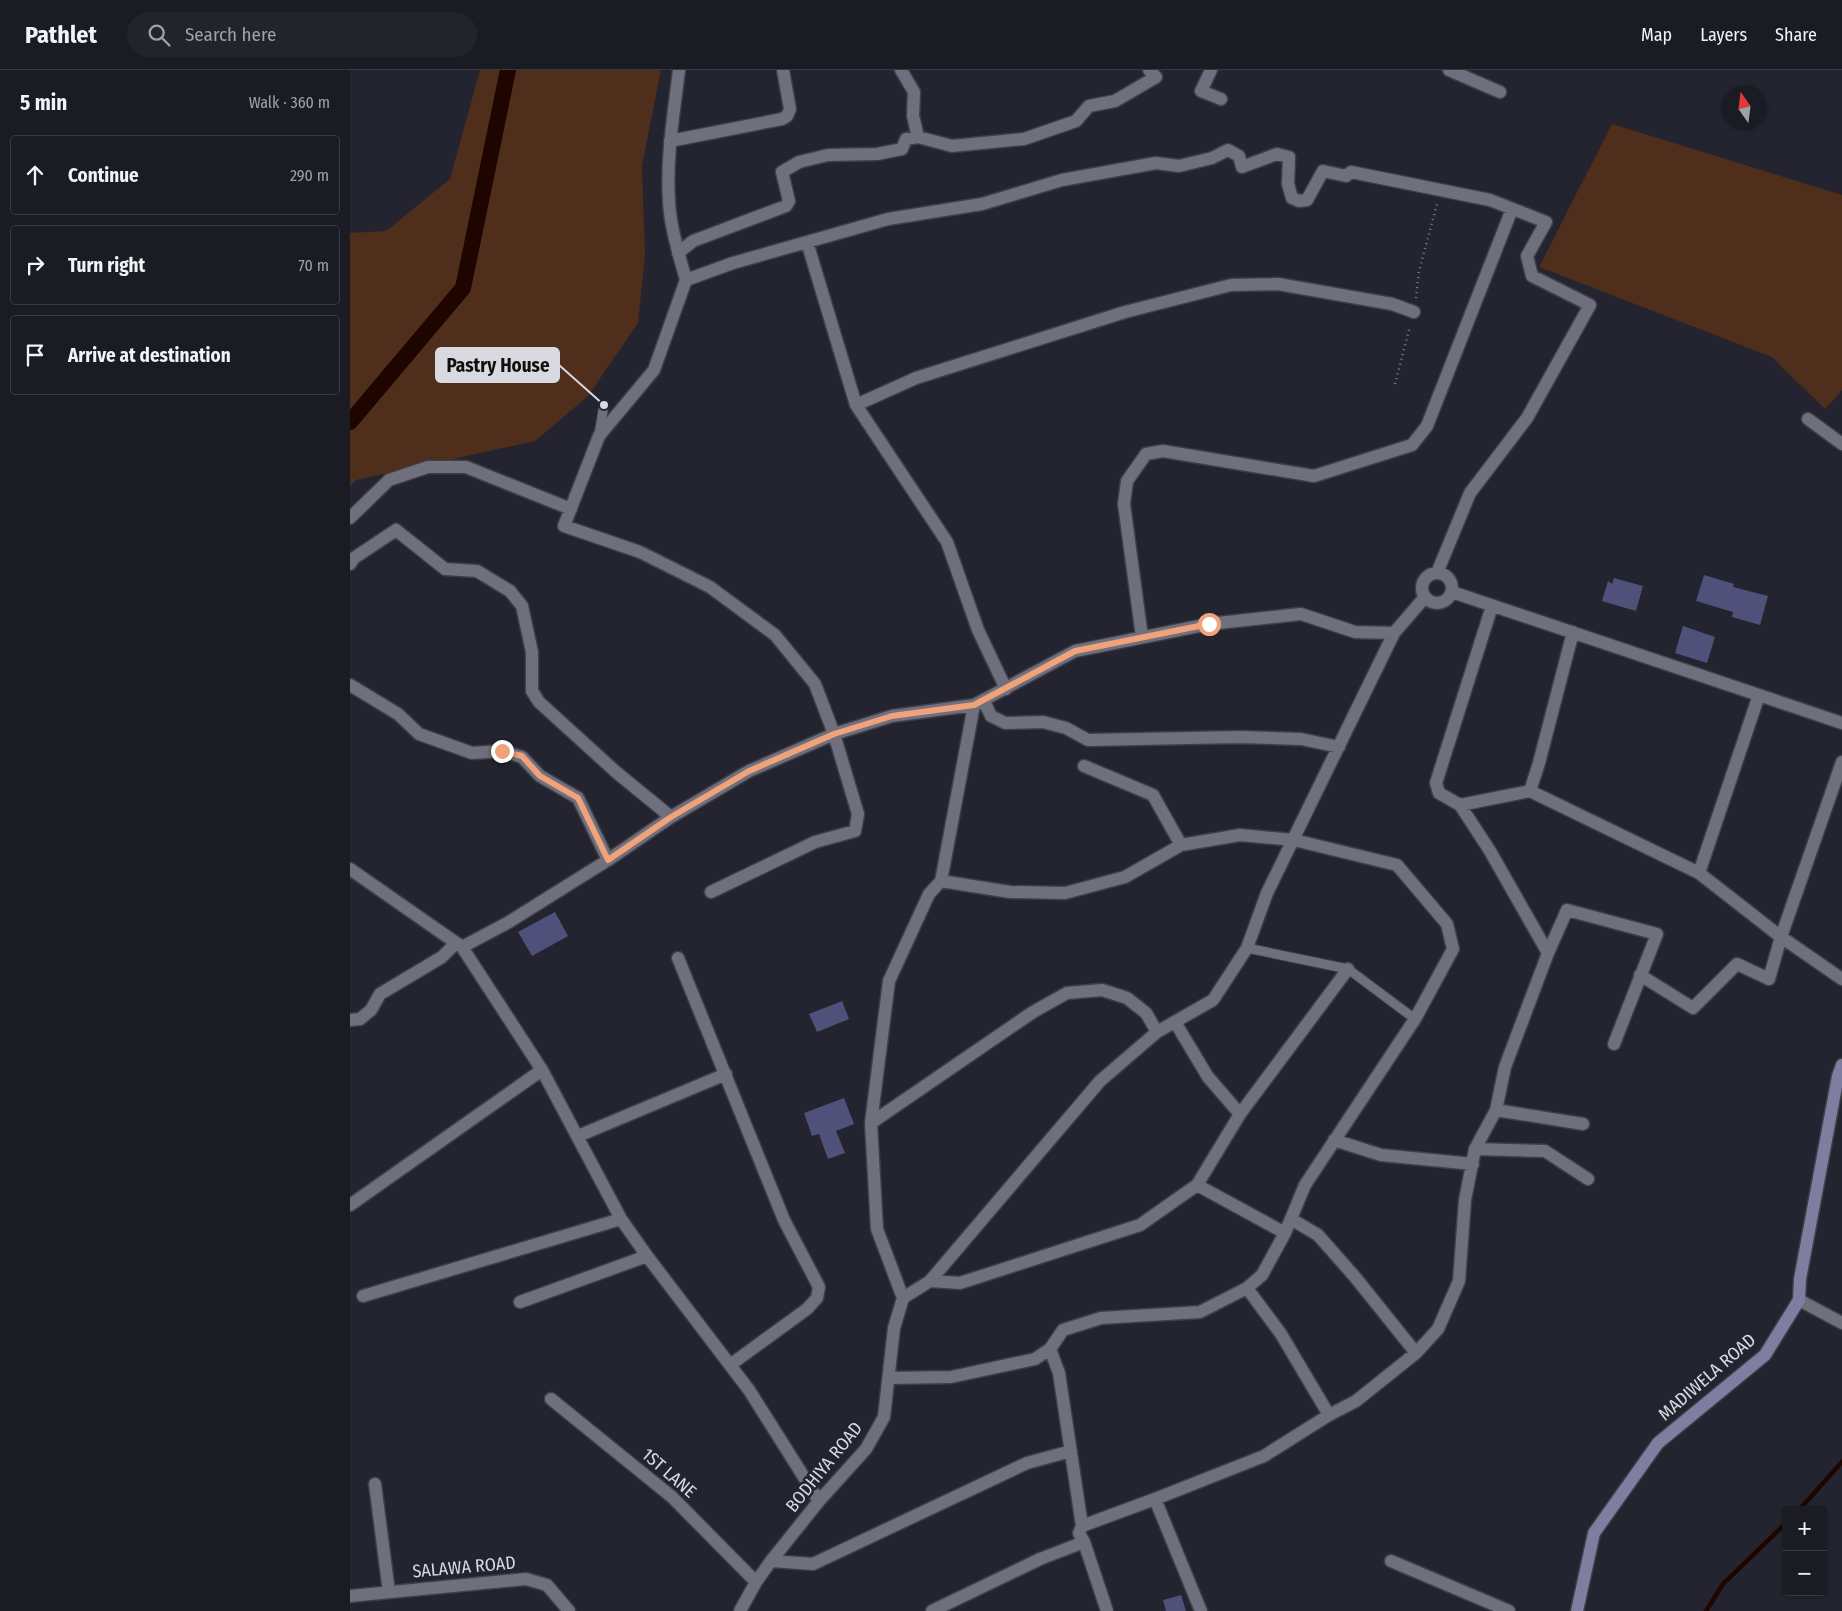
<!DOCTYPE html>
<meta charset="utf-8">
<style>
body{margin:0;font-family:"Fira Sans Condensed",sans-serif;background:#23242b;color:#f1f3f6}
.controls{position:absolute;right:15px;bottom:15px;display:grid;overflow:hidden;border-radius:5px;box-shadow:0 1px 4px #0004}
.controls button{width:45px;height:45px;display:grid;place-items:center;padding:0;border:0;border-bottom:1px solid #383941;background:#1a1b23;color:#f1f3f6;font:25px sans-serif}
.compass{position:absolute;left:1372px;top:15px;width:45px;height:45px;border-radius:50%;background:#1a1b23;box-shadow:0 1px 4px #0004;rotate:346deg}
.stop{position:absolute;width:15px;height:15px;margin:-11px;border:4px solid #f0a27a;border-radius:50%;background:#fff}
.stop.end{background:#f0a27a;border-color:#fff;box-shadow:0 1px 5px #0008}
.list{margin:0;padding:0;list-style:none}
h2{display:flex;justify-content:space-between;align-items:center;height:65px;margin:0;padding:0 20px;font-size:21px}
h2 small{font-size:16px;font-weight:400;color:#9fa1a6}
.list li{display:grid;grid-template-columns:32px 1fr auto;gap:15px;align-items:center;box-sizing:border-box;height:80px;margin:0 10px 10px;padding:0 10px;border:1px solid #383941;border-radius:5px}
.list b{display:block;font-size:19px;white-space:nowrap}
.list em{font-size:16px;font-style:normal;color:#9fa1a6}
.icon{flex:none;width:28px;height:28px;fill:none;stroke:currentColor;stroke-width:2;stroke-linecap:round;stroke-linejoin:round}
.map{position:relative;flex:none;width:1492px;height:1541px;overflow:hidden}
header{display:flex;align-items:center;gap:30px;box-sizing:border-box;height:70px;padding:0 25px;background:#1a1b23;border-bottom:1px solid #383941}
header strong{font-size:24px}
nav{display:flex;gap:28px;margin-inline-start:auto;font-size:18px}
.search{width:350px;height:45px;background:#23242b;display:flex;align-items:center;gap:12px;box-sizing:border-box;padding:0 18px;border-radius:28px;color:#9fa1a6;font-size:19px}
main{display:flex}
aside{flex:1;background:#1a1b23}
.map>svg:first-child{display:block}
.green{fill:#4f2e1c}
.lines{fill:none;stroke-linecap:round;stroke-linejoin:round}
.stream{stroke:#1e0500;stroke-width:4.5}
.canal{stroke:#1e0500;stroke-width:16}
.building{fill:#50517a}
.lane-casing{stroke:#3e3e47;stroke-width:11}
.street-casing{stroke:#3e3e47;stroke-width:15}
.secondary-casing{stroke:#3e3e47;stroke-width:15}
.path{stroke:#7f7f89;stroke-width:2.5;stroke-dasharray:1 4;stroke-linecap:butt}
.lane{stroke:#6f6f7d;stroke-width:9}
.street{stroke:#6f6f7d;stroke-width:12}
.secondary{stroke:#7e7ea0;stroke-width:12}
.route{stroke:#f0a27a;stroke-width:6}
.labels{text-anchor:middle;stroke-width:5;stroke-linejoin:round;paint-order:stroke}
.street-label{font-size:18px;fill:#d9d9e1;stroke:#23242f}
.leader{fill:none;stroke:#d9d9e1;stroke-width:2}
.callout-dot{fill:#d9d9e1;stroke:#23242f;stroke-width:2}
.callout{fill:#d9d9e1;stroke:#d9d9e1;stroke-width:2}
.callout-label{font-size:19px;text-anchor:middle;font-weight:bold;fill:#111}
</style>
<header>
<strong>Pathlet</strong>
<div class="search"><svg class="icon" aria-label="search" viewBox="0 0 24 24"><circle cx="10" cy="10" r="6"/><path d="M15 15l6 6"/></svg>Search here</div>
<nav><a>Map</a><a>Layers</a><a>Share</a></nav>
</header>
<main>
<aside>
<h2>5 min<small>Walk · 360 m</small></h2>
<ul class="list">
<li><svg class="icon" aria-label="ahead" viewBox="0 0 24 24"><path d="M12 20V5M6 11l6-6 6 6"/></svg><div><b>Continue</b></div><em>290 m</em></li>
<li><svg class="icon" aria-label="right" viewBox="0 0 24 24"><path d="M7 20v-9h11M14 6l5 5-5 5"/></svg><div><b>Turn right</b></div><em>70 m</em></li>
<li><svg class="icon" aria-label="arrive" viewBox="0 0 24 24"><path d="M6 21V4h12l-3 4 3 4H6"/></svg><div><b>Arrive at destination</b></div></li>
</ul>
</aside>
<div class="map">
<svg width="1492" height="1541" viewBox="0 0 1492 1541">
<rect width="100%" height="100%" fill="#23242f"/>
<path class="green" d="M130,0H311L292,96L295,185L288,253L238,326L185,371L6,410L0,416V163L36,161L100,109Z
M1262,54L1492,125V320L1475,339L1422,287L1189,197Z"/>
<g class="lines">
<path class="stream" d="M1449,1440L1492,1392
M1356,1541L1373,1514L1436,1453"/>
<path class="canal" d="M0,352L113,218L158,0"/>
</g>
<path class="building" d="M1354,505L1384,514L1383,517L1418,526L1410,555L1382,547L1383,542L1346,531Z
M1264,508L1293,516L1286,541L1252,531L1258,511L1262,514Z
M1333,556L1365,567L1357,593L1325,583Z
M205,842L218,866L182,886L168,862Z
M492,931L499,949L467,962L459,944Z
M494,1028L504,1054L486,1061L495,1083L478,1089L469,1064L462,1066L454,1043Z
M831,1525L836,1541H816L813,1530Z"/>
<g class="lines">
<g class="lane-casing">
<path id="lane" d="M249,364L254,335
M897,878L998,899L1065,949"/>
</g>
<g class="street-casing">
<path id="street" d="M329,0C324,43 316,87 319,131C320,156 329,185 336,210
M551,0L564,22L563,46L568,67
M861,0L851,21L871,29
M1099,0L1150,22
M320,71L432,49L437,46L440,39L433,0
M457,172L506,335
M328,183L343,171L436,136L439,131L432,102L449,92L478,85L527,84L552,79L556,69L568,67L602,76L674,69L726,51L739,36L765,31L806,7L799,0
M1458,349L1492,374
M0,448L39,410L78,397H116L221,439
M0,494L4,488L46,460L95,499L127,501L160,521L172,536L182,582V621L189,632L266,702L321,747
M1072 518a15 15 0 1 1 30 0a15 15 0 1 1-30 0Z
M1102,522L1492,653
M1142,536L1086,713L1089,723L1110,735L1180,721L1349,803L1431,867L1492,909
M792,567L774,434L777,411L796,384L813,381L964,406L1062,375L1077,356L1162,139
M0,615L48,644L69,664L122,683L152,681L172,687L190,706L228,728L258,790
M656,619L628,560L597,472L506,335L566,308L775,242L881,215L928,214L1042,234L1064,242
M634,631L641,646L655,653L693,652L716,658L738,670L890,667L951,669L989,677
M734,696L803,725L831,775
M1180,721L1189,693L1223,562
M1110,735L1140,781L1198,883
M0,799L112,877L192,1000L271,1149L297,1186L399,1320L469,1431
M1349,803L1409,625
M361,822L465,772L505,761L508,744L484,664L465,614L425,565L360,517L290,482L214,456L249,366L304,300L336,210L383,193L538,149L632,134L712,110L806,93L829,96L862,88L878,80L889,86L892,97L927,84L939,87L938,114L942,128L949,131L957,130L973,101L996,106L1001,102L1140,130L1196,152L1177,186L1182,206L1240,235L1177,348L1120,423L1087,503
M112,877L159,852L258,790L321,747L399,701L484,664L542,646L624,635L725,581L859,554L951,544L1005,562L1044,563L1075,527
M328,888L434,1150L469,1217L467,1228L457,1239L380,1295
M1290,905L1343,938L1387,894L1419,909L1431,867L1492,692
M0,950L10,949L21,940L30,924L92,887L106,873
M825,952L858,1007L890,1044
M1146,1040L1233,1054
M521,1053L683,942L717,923L752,920L777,928L796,943L807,962
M228,1066L376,1004
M984,1070L1031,1085L1123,1094
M1125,1079L1195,1081L1238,1109
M847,1115L935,1163
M0,1135L192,1000
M941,1149L968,1165L1005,1207L1066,1283
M580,1211L610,1213L790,1155L847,1115L890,1044L998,899
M897,1218L931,1264L979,1345
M13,1226L271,1149
M553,1228L527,1159L521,1053L539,911L579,824L591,811L624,635
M1449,1230L1492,1253
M170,1232L297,1186
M700,1279L709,1303L732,1456
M540,1308L601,1307L685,1289L700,1279L713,1260L751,1248L850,1242L897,1218L912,1205L935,1163L955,1115L1065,949L1103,879L1097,854L1047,795L944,770L890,765L831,775L775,807L715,823L660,822L591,811
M201,1329L322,1427L406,1512
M25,1414L39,1522
M805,1429L851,1541
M734,1472L757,1541
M421,1491L463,1494L677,1393L721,1381
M1041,1491L1159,1541
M0,1526L176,1509L197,1515L219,1541
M390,1541L406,1512L421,1491L469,1431L516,1379L534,1347L544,1258L553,1228L580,1211L750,1011L807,962L863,930L897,878L917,823L1044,563
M582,1541L690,1489L734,1472L729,1463L732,1456L805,1429L914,1386L979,1345L1006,1331L1066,1283L1088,1259L1109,1211L1115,1130L1125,1079L1146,1040L1155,997L1198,883L1217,840L1307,864L1264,974"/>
</g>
<g class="secondary-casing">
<path id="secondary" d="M1227,1541L1244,1463L1308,1373L1415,1285L1449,1230L1450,1209L1488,1006L1492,995"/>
</g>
<path class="path" d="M1066,228L1069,201L1087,134
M1045,314L1060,256"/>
<use href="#lane" class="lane"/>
<use href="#street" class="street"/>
<use href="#secondary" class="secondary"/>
</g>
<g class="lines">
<path class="route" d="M152,681L172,686L190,706L228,728L258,790L321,747L399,701L484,664L542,646L624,635L725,581L859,554"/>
</g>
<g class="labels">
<g class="street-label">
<text transform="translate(1357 1307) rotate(-41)" y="6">MADIWELA ROAD</text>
<text transform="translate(474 1397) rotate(-51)" y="6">BODHIYA ROAD</text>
<text transform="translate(319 1403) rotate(41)" y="6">1ST LANE</text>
<text transform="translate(114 1497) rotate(-5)" y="6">SALAWA ROAD</text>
</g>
</g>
<path class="leader" d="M254 335L209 295"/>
<circle class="callout-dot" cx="254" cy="335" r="5"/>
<rect class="callout" x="86" y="278" width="123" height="34" rx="5"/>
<g class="callout-label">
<text x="148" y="302">Pastry House</text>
</g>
</svg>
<div class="controls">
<button>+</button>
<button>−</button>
</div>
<svg class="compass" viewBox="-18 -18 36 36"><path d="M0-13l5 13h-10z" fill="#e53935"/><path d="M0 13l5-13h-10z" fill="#9fa1a6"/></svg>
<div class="stop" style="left:859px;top:554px"></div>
<div class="stop end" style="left:152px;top:681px"></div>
</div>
</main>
